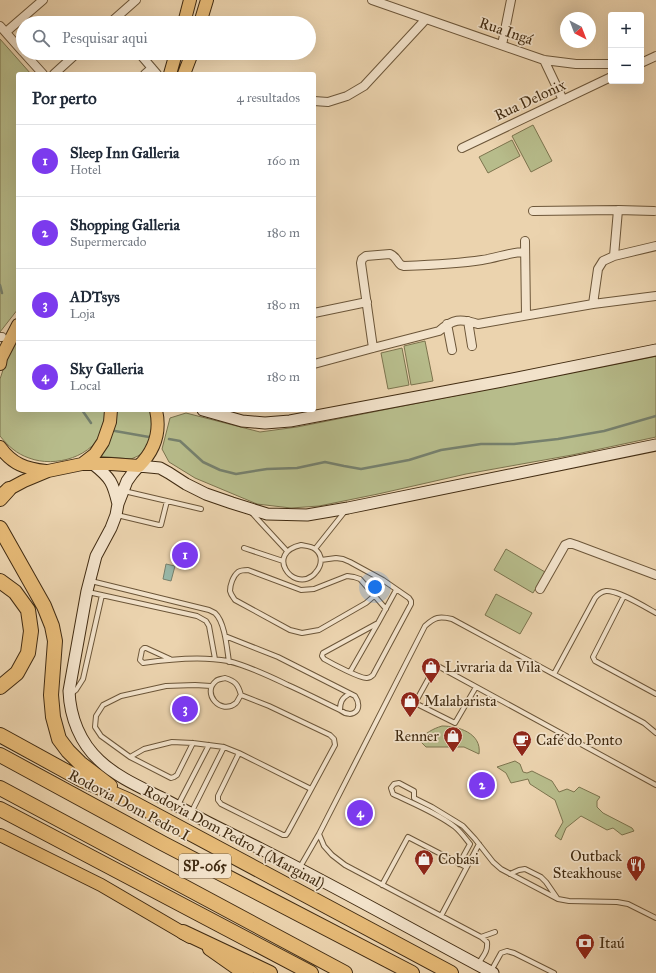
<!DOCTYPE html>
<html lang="pt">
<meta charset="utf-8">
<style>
body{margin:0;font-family:"IM FELL Great Primer",serif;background:#f6f6f7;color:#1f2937}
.controls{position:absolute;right:12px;top:12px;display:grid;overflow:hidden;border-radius:4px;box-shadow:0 4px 16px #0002}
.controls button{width:36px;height:36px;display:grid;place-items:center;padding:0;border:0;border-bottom:1px solid #e0e1e3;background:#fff;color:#1f2937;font:20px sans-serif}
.compass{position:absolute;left:560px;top:12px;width:36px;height:36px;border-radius:50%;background:#fff;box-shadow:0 4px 16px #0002;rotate:138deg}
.you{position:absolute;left:375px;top:587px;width:14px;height:14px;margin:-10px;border:3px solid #fff;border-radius:50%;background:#1a73e8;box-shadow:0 0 0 6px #1a73e833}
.badge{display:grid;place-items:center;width:26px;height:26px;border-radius:50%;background:#7c3aed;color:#fff;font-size:13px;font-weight:700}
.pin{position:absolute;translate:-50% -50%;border:2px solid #fff;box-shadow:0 1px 4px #0006}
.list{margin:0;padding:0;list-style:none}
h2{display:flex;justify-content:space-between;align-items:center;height:52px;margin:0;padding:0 16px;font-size:17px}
h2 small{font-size:13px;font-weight:400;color:#747a83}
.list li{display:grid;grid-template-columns:26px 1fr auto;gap:12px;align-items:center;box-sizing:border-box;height:72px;padding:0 16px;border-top:1px solid #e0e1e3}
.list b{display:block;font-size:15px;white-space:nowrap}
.list p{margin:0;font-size:13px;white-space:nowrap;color:#747a83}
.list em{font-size:13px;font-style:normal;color:#747a83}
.icon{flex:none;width:22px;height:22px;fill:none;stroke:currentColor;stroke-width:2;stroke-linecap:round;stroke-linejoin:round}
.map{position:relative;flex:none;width:656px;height:973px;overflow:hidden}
.search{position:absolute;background:#fff;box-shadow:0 4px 16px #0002;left:16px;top:16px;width:300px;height:44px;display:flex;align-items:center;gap:10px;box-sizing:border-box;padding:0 14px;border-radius:22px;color:#747a83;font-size:15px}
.panel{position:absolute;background:#fff;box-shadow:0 4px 16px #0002;left:16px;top:72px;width:300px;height:340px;border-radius:4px}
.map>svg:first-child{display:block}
.green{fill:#b7bc8b;stroke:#7c744e}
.water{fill:#98b8a9;stroke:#76806d}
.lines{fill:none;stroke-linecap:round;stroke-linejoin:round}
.stream{stroke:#76806d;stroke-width:2.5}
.lane-casing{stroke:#6c5639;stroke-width:6}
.street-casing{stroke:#6c5639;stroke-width:10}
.secondary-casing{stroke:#422c12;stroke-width:13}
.primary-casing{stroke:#422c12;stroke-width:14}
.highway-casing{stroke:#422c12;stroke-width:16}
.lane{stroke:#f2e2ca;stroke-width:4}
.street{stroke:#f2e2ca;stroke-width:8}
.secondary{stroke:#f2e2ca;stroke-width:11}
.primary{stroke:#e6ba77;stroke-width:12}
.highway{stroke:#e6ba77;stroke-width:14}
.labels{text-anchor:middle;stroke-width:3.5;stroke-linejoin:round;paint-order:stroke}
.shield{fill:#f2e2ca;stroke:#776349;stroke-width:1}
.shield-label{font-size:14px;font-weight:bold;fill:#422c12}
.street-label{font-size:15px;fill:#422c12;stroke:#f2e2ca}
.poi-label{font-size:15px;fill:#422c12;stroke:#f2e2ca;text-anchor:start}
</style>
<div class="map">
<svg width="656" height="973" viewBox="0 0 656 973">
<rect width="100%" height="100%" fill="#ebd3ae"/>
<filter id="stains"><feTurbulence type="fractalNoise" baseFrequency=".005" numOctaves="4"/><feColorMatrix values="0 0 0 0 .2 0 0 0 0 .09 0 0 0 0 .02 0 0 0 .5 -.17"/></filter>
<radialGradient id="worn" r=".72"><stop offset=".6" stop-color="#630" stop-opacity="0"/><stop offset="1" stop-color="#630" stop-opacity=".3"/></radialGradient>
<path class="green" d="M0,39L31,74H18V309L0,332Z
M533,125L552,161L531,172L512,136Z
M512,140L520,156L488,173L479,157Z
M18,334V410H106C106,416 106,423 104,428C94,457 55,468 29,458C17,454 8,446 0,436V379L4,367Z
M425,341L433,381L411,385L404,346Z
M402,348L409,385L388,389L381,353Z
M656,356V437L572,455L466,474L378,494L319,506L291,508L257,504L195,478L169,462L162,449L170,418L186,413L260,432L297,427Z
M114,410H150L152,415L151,438L144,451L138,456L131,459L97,456Z
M506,549L545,572L533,593L494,570Z
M496,594L532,613L520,634L485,615Z
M442,726C458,726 482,733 479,754L464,747H426L419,740C426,733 432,729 442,726Z
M515,761L520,764L523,772L527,773L532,771L552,781L559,792L567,789L574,792L579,787L600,797L597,801V807L603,813L632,828L634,831L622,835L613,828L607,830L581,816L566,828L561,840L555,836L563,822L555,800L530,784L528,779L511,783L506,773L497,767Z"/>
<path class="water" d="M166,564L175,566L171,581L163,579Z"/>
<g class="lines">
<path class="stream" d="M0,285L2,293
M17,348H18
M82,410L91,423
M115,431L149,437
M169,439L180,441L203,462L220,470L236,474L267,469L297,468L325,462L344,466L361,469L409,460L441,450L481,444H514L558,439L604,431L656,416"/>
<g class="lane-casing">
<path id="lane" d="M124,491L201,509
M251,512L287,551
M117,515L159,525H161L167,501
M301,545C306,546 311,546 315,549C323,555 322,565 316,572C315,573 314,575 312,576C292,591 265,553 301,545Z
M244,548L283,561
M315,549L346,510
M321,560L336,558L343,559L350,562L383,580L409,598L411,601V604L373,675C371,677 370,678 367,678C361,679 331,663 324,659L322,656L323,653L378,623
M383,580L374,596L366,603L319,630L302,633L290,630L235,600C233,597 231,595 230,591C230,585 233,576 238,572C241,570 244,570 248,570L301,590L314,589L347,576L354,577L360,579L386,609
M91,581L209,610C211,611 213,612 215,613C225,622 227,649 229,662
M88,592L197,616L206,621L209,626L215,659
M624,596L593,657L595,661L656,694
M170,659L146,648H144L142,650L140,660L143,663C170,659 202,656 228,661C249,666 269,676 288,685C306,693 323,702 340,710C353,720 364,709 355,696L278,657L225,636
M350,672L378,623L396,590
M554,674L595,598C598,594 601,592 606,591C618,590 645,607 656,613
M225,678C235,681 238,684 241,695C239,697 238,701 236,703C221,716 201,693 216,681C218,679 222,679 225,678Z
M476,687L455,723L415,703L436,665L656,785
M71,694L76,690L83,679L102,595
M340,710C340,702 342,698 349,694
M193,743L177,775L174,777L171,778L130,757L101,736L95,727L96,716L103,705L121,696L166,686L195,685L211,686
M239,753L218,796V800L221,804L283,835H286L288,832L335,745L334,739L330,735L269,706L241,695
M130,757L144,749L172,742L193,743L224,747L239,753L311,789
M178,805L209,745
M191,813L224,747
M319,834L324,846L332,855L345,865L481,937L487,942C488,952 483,956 478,964
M459,864L470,844C465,838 461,832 455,827C437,813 414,804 393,794L391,788L394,784L399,783L414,791V798L432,807L455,821L463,826L475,839L493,862L501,869L558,899L569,901L617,902L628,904L656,918
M300,867L319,834L425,626C435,617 439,616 452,619L644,723L656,733
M510,874L519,870L525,869L541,877L546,882L557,898
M382,885L408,837L466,867
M441,916L479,844
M481,937L495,932
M491,971L501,953L507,951L514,953L554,973"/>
</g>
<g class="street-casing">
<path id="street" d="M372,0L544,60L576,64H611
M110,23L136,0
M0,26L23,52
M6,32L43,0
M502,45L511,0
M24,53L43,74
M139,53L157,74
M544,60L563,100
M641,63L656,56
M54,74L77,53
M145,74L152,68
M314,101L328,102L347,96L364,86L426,19
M462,148L611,77
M618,210L654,211
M533,211L618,210L614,256
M525,241L526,315
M593,304L598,269L603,261L614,256L656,246
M314,313L367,302
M468,321L472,346
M447,324L452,350
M0,337H2
M373,348L361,263L362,259L366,256L390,254C396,256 397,262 401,265L404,266C430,265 456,264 482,260C497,258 510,252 525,252
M314,364L373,348L439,331C453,319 460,318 478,324L593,304L656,296
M540,589L565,545L570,543L576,545L656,575"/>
</g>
<g class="secondary-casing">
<path id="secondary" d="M203,410L242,421L265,423L290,421L502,381L656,350
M93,464C111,478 113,483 118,504
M493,973C416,932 340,889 261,849C228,833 195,816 162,798C140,787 117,777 100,761C80,743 70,717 69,691L87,591L96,556L111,528L116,515L118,504L127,481L132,474L139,466L160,468L169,473L186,484L206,494L232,503L267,514L307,515L348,508L656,445"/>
</g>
<g class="primary-casing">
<path id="primary" d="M184,23L190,0
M200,23L207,0
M170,74L176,53
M184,74L192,53
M0,364L1,358L18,325
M0,447C12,464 26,469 46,471
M82,464H111L139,466C155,450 161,432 156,410
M2,494L9,489L24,481L48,471L82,464L95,454L103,442L110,422L111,410
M0,835L101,885L190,937
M209,949L236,968L247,973"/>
</g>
<g class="highway-casing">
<path id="highway" d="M0,499L9,489
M0,528L44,606L52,626L55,641L51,695L53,717L59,739L68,751L80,763L110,786
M0,581L15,592L28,610L31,631L28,653L17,673L0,687
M0,735L82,780L128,800L451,973
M0,755L164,844L412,973
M0,788L345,973
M0,809L311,973
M183,932L270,973"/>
</g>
<use href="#lane" class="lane"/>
<use href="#street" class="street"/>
<use href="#secondary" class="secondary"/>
<use href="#primary" class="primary"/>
<use href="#highway" class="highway"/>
</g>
<defs>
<g id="shop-pin" transform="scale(1)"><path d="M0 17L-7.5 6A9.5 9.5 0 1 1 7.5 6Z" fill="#8f2418" stroke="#f2e2ca"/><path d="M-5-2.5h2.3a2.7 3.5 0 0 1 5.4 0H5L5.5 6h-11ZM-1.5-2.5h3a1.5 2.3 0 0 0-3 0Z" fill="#fff"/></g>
<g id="cafe-pin" transform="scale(1)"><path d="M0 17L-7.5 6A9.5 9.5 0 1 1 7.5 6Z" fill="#8f2418" stroke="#f2e2ca"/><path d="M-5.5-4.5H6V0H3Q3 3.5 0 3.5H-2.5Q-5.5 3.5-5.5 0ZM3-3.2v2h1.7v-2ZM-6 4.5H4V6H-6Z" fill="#fff"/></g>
<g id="restaurant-pin" transform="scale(1)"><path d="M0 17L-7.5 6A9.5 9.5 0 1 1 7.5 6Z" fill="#8f2418" stroke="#f2e2ca"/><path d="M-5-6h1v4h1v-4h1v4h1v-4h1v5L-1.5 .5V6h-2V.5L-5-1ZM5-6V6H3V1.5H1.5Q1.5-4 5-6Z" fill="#fff"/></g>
<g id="bank-pin" transform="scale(1)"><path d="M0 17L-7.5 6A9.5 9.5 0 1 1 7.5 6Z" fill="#8f2418" stroke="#f2e2ca"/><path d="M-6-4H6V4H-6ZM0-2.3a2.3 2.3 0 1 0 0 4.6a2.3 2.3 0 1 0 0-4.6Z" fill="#fff"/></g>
</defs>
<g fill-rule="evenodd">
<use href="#shop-pin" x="431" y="667"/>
<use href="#shop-pin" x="410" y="701"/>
<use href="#shop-pin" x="453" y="736"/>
<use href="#cafe-pin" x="522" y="740"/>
<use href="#shop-pin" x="424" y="859"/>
<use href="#restaurant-pin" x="636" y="865"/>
<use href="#bank-pin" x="585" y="943"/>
</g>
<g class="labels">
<rect class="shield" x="179" y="854" width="52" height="24" rx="3"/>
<g class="shield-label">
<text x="205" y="871">SP-065</text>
</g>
<g class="street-label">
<text transform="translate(506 31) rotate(19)" y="5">Rua Ingá</text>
<text transform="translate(530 100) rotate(-25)" y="5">Rua Delonix</text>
<text transform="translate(129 805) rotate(28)" y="5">Rodovia Dom Pedro I</text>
<text transform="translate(234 837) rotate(28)" y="5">Rodovia Dom Pedro I (Marginal)</text>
</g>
<g class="poi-label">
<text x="445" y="672">Livraria da Vila</text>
<text x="424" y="706">Malabarista</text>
<text x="439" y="741" text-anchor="end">Renner</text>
<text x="536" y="745">Café do Ponto</text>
<text x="622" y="861" text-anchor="end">Outback<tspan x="622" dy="17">Steakhouse</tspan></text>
<text x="438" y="864">Cobasi</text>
<text x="599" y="948">Itaú</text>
</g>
</g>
<rect width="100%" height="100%" filter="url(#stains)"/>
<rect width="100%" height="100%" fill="url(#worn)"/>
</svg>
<div class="controls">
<button>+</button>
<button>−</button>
</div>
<svg class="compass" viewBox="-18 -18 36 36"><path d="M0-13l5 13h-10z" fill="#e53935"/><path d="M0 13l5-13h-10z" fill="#747a83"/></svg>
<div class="you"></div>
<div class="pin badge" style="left:185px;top:555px">1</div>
<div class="pin badge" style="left:482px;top:785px">2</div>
<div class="pin badge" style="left:185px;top:709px">3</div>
<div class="pin badge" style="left:360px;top:813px">4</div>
<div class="search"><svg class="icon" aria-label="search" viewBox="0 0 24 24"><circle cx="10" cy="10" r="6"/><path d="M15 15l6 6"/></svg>Pesquisar aqui</div>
<section class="panel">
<h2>Por perto<small>4 resultados</small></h2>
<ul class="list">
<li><span class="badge">1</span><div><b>Sleep Inn Galleria</b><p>Hotel</p></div><em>160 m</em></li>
<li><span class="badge">2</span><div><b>Shopping Galleria</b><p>Supermercado</p></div><em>180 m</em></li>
<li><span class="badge">3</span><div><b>ADTsys</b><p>Loja</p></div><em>180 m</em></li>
<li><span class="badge">4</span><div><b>Sky Galleria</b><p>Local</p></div><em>180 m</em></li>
</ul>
</section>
</div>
